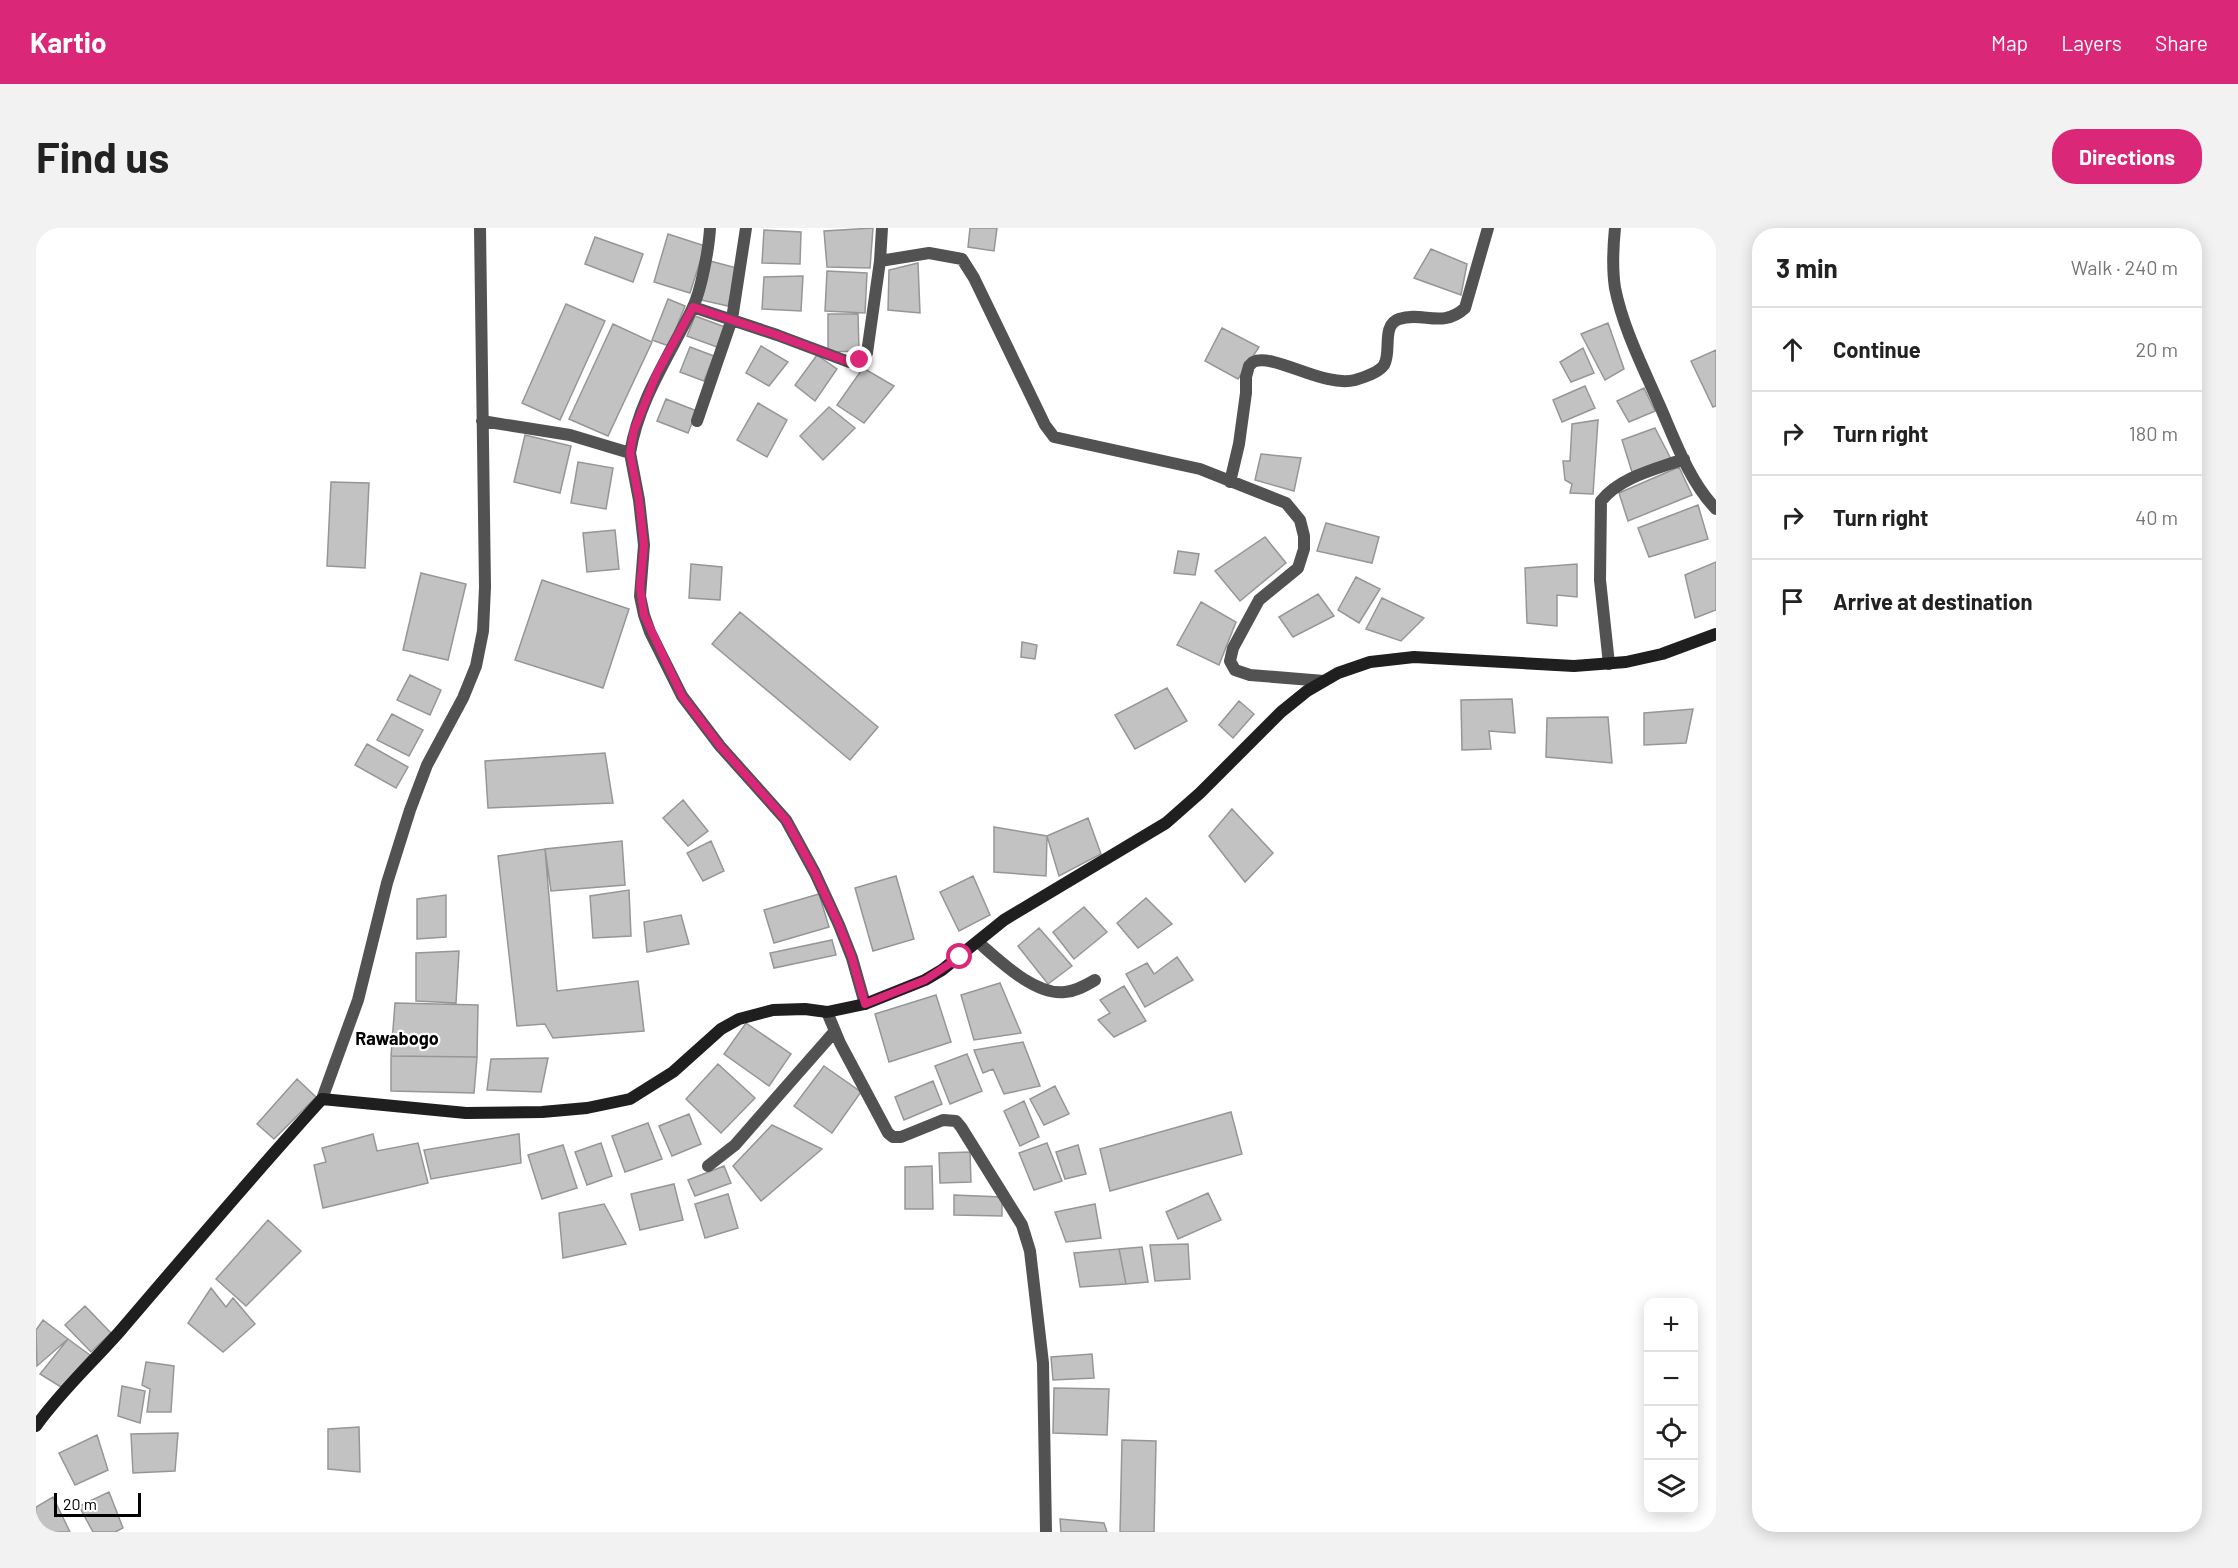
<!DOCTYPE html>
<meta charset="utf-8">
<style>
body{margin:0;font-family:Barlow,sans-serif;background:#f2f2f2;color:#222}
.controls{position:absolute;right:18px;bottom:18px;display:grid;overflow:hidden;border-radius:12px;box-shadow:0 3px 15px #0003}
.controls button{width:54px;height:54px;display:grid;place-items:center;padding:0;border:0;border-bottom:2px solid #e0e0e0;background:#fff;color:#222;font:30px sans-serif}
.scale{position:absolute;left:18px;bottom:15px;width:87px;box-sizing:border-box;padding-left:6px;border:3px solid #000;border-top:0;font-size:16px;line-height:21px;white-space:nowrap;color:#000;-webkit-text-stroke:4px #fff;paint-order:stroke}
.stop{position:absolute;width:18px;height:18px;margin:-14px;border:4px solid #db2777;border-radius:50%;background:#fff}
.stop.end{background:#db2777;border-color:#fff;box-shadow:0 2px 6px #0008}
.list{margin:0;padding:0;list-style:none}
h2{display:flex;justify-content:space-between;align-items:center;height:78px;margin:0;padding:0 24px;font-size:26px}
h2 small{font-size:20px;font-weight:400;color:#767676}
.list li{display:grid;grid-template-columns:39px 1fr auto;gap:18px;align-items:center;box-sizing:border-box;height:84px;padding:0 24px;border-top:2px solid #e0e0e0}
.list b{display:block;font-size:22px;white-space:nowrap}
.list em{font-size:20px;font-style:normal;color:#767676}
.icon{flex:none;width:33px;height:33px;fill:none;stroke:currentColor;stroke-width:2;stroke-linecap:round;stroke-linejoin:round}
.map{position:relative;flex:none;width:1680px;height:1304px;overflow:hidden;border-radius:24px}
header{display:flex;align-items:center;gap:36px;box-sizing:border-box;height:84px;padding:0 30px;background:#db2777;color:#fff}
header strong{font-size:28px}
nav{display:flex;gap:33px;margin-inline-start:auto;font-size:21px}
.intro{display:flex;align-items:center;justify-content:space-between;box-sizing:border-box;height:144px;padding:0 36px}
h1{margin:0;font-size:42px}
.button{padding:15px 27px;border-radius:24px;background:#db2777;color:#fff;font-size:21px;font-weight:700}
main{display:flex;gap:36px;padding:0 36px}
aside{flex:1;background:#fff;border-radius:24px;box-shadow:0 3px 15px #0003}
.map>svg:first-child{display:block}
.building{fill:#c2c2c2;stroke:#969696;stroke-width:1.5}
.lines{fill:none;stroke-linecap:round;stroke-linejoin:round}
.street{stroke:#525252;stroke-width:12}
.secondary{stroke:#1f1f1f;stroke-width:12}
.route{stroke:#db2777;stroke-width:8}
.labels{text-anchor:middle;stroke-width:4.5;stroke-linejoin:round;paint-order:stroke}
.quarter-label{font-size:18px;font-weight:bold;fill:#000;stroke:#fff}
</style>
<header>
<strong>Kartio</strong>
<nav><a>Map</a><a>Layers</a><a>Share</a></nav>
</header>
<div class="intro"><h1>Find us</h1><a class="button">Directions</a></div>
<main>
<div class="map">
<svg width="1680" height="1304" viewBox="0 0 1680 1304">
<rect width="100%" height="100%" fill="#fff"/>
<path class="building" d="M837,0L834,40L791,39L788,3Z
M934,0H961L958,23L932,19Z
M728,2L765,4L764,36L726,35Z
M632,6L669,18L654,65L618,54Z
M559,9L607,26L597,54L549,36Z
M1395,21L1431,36L1425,67L1378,50Z
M674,33L701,40L692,78L665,72Z
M882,35L884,85L852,82L853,42Z
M791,43L831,45L829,85L789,83Z
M767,48L765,83L726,81L728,49Z
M632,71L649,78L633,118L616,112Z
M530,76L569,93L524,192L486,175Z
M792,86H822L823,123L792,124Z
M659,88L689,99L681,119L651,108Z
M1572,95L1588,141L1569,152L1545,106Z
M577,96L616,114L572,208L533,191Z
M1186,100L1223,119L1202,151L1169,133Z
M725,118L752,134L733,158L710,145Z
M654,119L678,128L668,153L644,144Z
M1547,120L1558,145L1535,154L1524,134Z
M1680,122V178L1677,179L1655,133Z
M781,127L801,141L779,173L759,157Z
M827,140L858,158L828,195L801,177Z
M1549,158L1559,180L1526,194L1517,172Z
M1608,160L1619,183L1593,194L1581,173Z
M630,171L661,183L652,205L621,193Z
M722,175L751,192L731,229L701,212Z
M793,179L819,200L787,232L764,208Z
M1562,192L1557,266L1534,265L1536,256L1529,252L1527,233H1534L1536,196Z
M1619,200L1636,233L1596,244L1586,212Z
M489,207L535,218L524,265L478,254Z
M1225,226L1265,230L1258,263L1219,252Z
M542,234L577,240L570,281L535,275Z
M1643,239L1656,267L1592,293L1583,265Z
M295,254L333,255L329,340L291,338Z
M1662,277L1672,311L1613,329L1602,300Z
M1290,295L1343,309L1336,335L1281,323Z
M579,302L583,341L551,344L547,305Z
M1229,309L1250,335L1204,373L1179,343Z
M1142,323L1163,326L1159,347L1138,345Z
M1680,334V382L1659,390L1649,347Z
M655,336L686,339L684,372L653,370Z
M1541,336V369L1521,367V398L1491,395L1489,340Z
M385,345L430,356L412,432L367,422Z
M1320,349L1344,361L1323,395L1302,382Z
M506,352L593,381L567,460L479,432Z
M1282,366L1298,388L1257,409L1243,389Z
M1346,370L1388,390L1365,413L1330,401Z
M1165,374L1200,394L1183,437L1141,417Z
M704,384L842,499L814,532L676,416Z
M986,414L1001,417L999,431L985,429Z
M374,447L405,462L394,487L361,472Z
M1131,460L1151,493L1099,521L1079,487Z
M1476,471L1479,505L1453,503L1455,521L1426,522L1425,472Z
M1203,473L1218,486L1197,510L1183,497Z
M1657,481L1650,515L1608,517V485Z
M356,486L387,502L373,528L341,512Z
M1572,489L1576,535L1510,529L1511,490Z
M331,516L372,539L360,560L319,537Z
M569,525L577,575L452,580L449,533Z
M647,572L672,603L652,618L627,590Z
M1196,581L1237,625L1209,654L1173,608Z
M1052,590L1065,626L1023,648L1011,608Z
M958,599L1011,608L1010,648L958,644Z
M586,613L589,657L515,663L509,621Z
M675,613L688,643L667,653L651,625Z
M509,621L521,763L602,753L608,803L517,810L509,796L481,798L462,628Z
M860,648L878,711L837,723L819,660Z
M937,648L954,687L923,703L904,664Z
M593,662L595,708L557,710L554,668Z
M783,666L793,699L738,715L728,682Z
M410,667V709L381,711V671Z
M1110,670L1136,696L1102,720L1081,695Z
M1048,679L1071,704L1038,731L1017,704Z
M645,687L653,716L611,724L608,694Z
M1003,700L1036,738L1012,756L982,718Z
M796,712L800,727L738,740L734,725Z
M423,723L420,775L380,773V725Z
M1141,729L1157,752L1109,779L1090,746L1111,735L1118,746Z
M964,755L985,805L938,812L925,767Z
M1088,758L1110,793L1078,809L1062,792L1074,785L1064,772Z
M900,767L915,814L853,834L839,786Z
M359,775L442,777L441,829L355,828Z
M710,795L755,826L733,858L688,826Z
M987,814L1004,858L968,866L957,841L947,845L938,822Z
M931,826L946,863L914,876L899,838Z
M355,828L441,829L438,865L355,863Z
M512,830L505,864L451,862L455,831Z
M682,836L719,870L685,905L650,871Z
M788,838L825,864L796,905L758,878Z
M261,851L280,869L238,911L221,896Z
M897,853L906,876L868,892L859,869Z
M1019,858L1033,886L1008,897L994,871Z
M988,873L1003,909L984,918L968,883Z
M1195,884L1206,926L1074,963L1064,921Z
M653,886L665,916L636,928L623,898Z
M612,895L626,931L589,944L576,908Z
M736,897L786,921L725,973L697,938Z
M337,906L341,923L382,915L392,955L287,980L278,937L290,934L286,920Z
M483,906L485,935L395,951L388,922Z
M565,915L576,948L551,957L539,924Z
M1011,915L1026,953L998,962L983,925Z
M527,917L541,960L506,971L492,927Z
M1042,917L1050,946L1029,951L1020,924Z
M934,924L935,954L904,955L903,925Z
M688,938L695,955L659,968L652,952Z
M896,938L897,981H869V939Z
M638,956L647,992L604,1002L595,966Z
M1172,965L1185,992L1142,1011L1130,984Z
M692,966L702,1000L669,1010L659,976Z
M918,967L966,969V988L918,987Z
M568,976L590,1016L527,1030L523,985Z
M1059,976L1065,1010L1030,1014L1019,984Z
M232,992L265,1023L210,1078L180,1051Z
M1152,1016L1154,1051L1119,1053L1114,1017Z
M1106,1019L1112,1054L1090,1056L1083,1021Z
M1083,1021L1090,1056L1044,1059L1038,1025Z
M175,1060L190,1079L197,1070L219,1096L187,1124L152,1095Z
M49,1078L75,1105L55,1124L29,1097Z
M7,1092L32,1111L1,1138L0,1102Z
M32,1111L54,1127L25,1159L4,1146Z
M1056,1126L1058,1150L1017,1152L1015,1129Z
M110,1134L138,1138L135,1184H111L114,1161L106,1157Z
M86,1158L109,1163L104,1195L82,1188Z
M1018,1160L1073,1161L1071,1207L1017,1205Z
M323,1199L324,1244L292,1241V1201Z
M142,1205L139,1243L97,1245L95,1206Z
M61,1207L72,1242L39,1257L23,1225Z
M1086,1212L1120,1213L1118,1304H1084Z
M73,1264L87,1300L79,1304H57L43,1278Z
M17,1269L34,1304H6L0,1294V1279Z
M1024,1291L1068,1295L1071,1304H1025Z"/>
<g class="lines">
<path class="street" d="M1579,0C1577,20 1576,40 1579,60C1587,100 1607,139 1623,176C1639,212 1653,253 1680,281
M844,33L893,25L926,31L938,50L1009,197L1018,209L1164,241L1250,275L1264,292L1268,308V321L1262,340L1223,372L1197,420L1194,433L1199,442L1214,447L1288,453
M657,79L741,107L813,134L826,132L831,125L844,33L846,0
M446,193L534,207L594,225C603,171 633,129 656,81C665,64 673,20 674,0
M661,193L696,91L710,0
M594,225L603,272L608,317L604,368L608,387L614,404L646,468L684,518L750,592L779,645L803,697L816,730L829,776
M1194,254L1203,216L1210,165V149L1213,138L1217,134C1237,124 1287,160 1319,152C1329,149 1342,145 1348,137C1356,124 1345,97 1363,91C1387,83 1406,101 1429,80L1452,0
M1573,436L1564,352L1565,273C1584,249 1620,241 1648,231
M942,714C963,732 999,768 1029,764C1040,763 1049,758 1059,752
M791,784L804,815L852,905L857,909H865L907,892L920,893L925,899L986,997L994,1023L1007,1135L1010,1304
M286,871L322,772L351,655L374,582L391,537L427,470L440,438L447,403L449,359L444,0
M672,938L699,917L799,803"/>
<path class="secondary" d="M0,1198C25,1163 57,1134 85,1102C151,1025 217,947 286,871L430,885L506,884L551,880L594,871L637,844L685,801L703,791L737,782L769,781L791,784L829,776L889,752L906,742L968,692L1130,595L1164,565L1245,484L1271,463L1302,445L1334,434L1378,429L1538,438L1590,434L1626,426L1680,406"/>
</g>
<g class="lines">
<path class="route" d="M824,132L813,134L741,107L657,79L621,145L598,202L594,225L603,272L608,317L604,360L608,387L646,468L684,518L750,592L779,645L803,697L816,730L829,776L889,752L924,729"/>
</g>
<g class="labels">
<g class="quarter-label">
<text x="361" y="817">Rawabogo</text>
</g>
</g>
</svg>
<div class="controls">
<button>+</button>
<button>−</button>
<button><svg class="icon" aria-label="locate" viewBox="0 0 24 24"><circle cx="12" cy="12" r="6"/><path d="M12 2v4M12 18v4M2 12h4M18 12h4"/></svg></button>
<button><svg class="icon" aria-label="layers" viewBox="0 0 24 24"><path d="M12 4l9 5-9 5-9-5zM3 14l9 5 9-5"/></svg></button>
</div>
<div class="scale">20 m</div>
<div class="stop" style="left:924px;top:729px"></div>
<div class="stop end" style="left:824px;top:132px"></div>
</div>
<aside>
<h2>3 min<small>Walk · 240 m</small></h2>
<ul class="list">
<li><svg class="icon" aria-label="ahead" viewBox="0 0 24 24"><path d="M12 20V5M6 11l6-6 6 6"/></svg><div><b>Continue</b></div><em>20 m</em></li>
<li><svg class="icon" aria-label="right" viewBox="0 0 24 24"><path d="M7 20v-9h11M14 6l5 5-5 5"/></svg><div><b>Turn right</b></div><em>180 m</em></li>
<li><svg class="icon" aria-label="right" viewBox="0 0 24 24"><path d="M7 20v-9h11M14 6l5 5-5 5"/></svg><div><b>Turn right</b></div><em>40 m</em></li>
<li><svg class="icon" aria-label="arrive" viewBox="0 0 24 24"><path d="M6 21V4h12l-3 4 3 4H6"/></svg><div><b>Arrive at destination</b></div></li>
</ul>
</aside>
</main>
